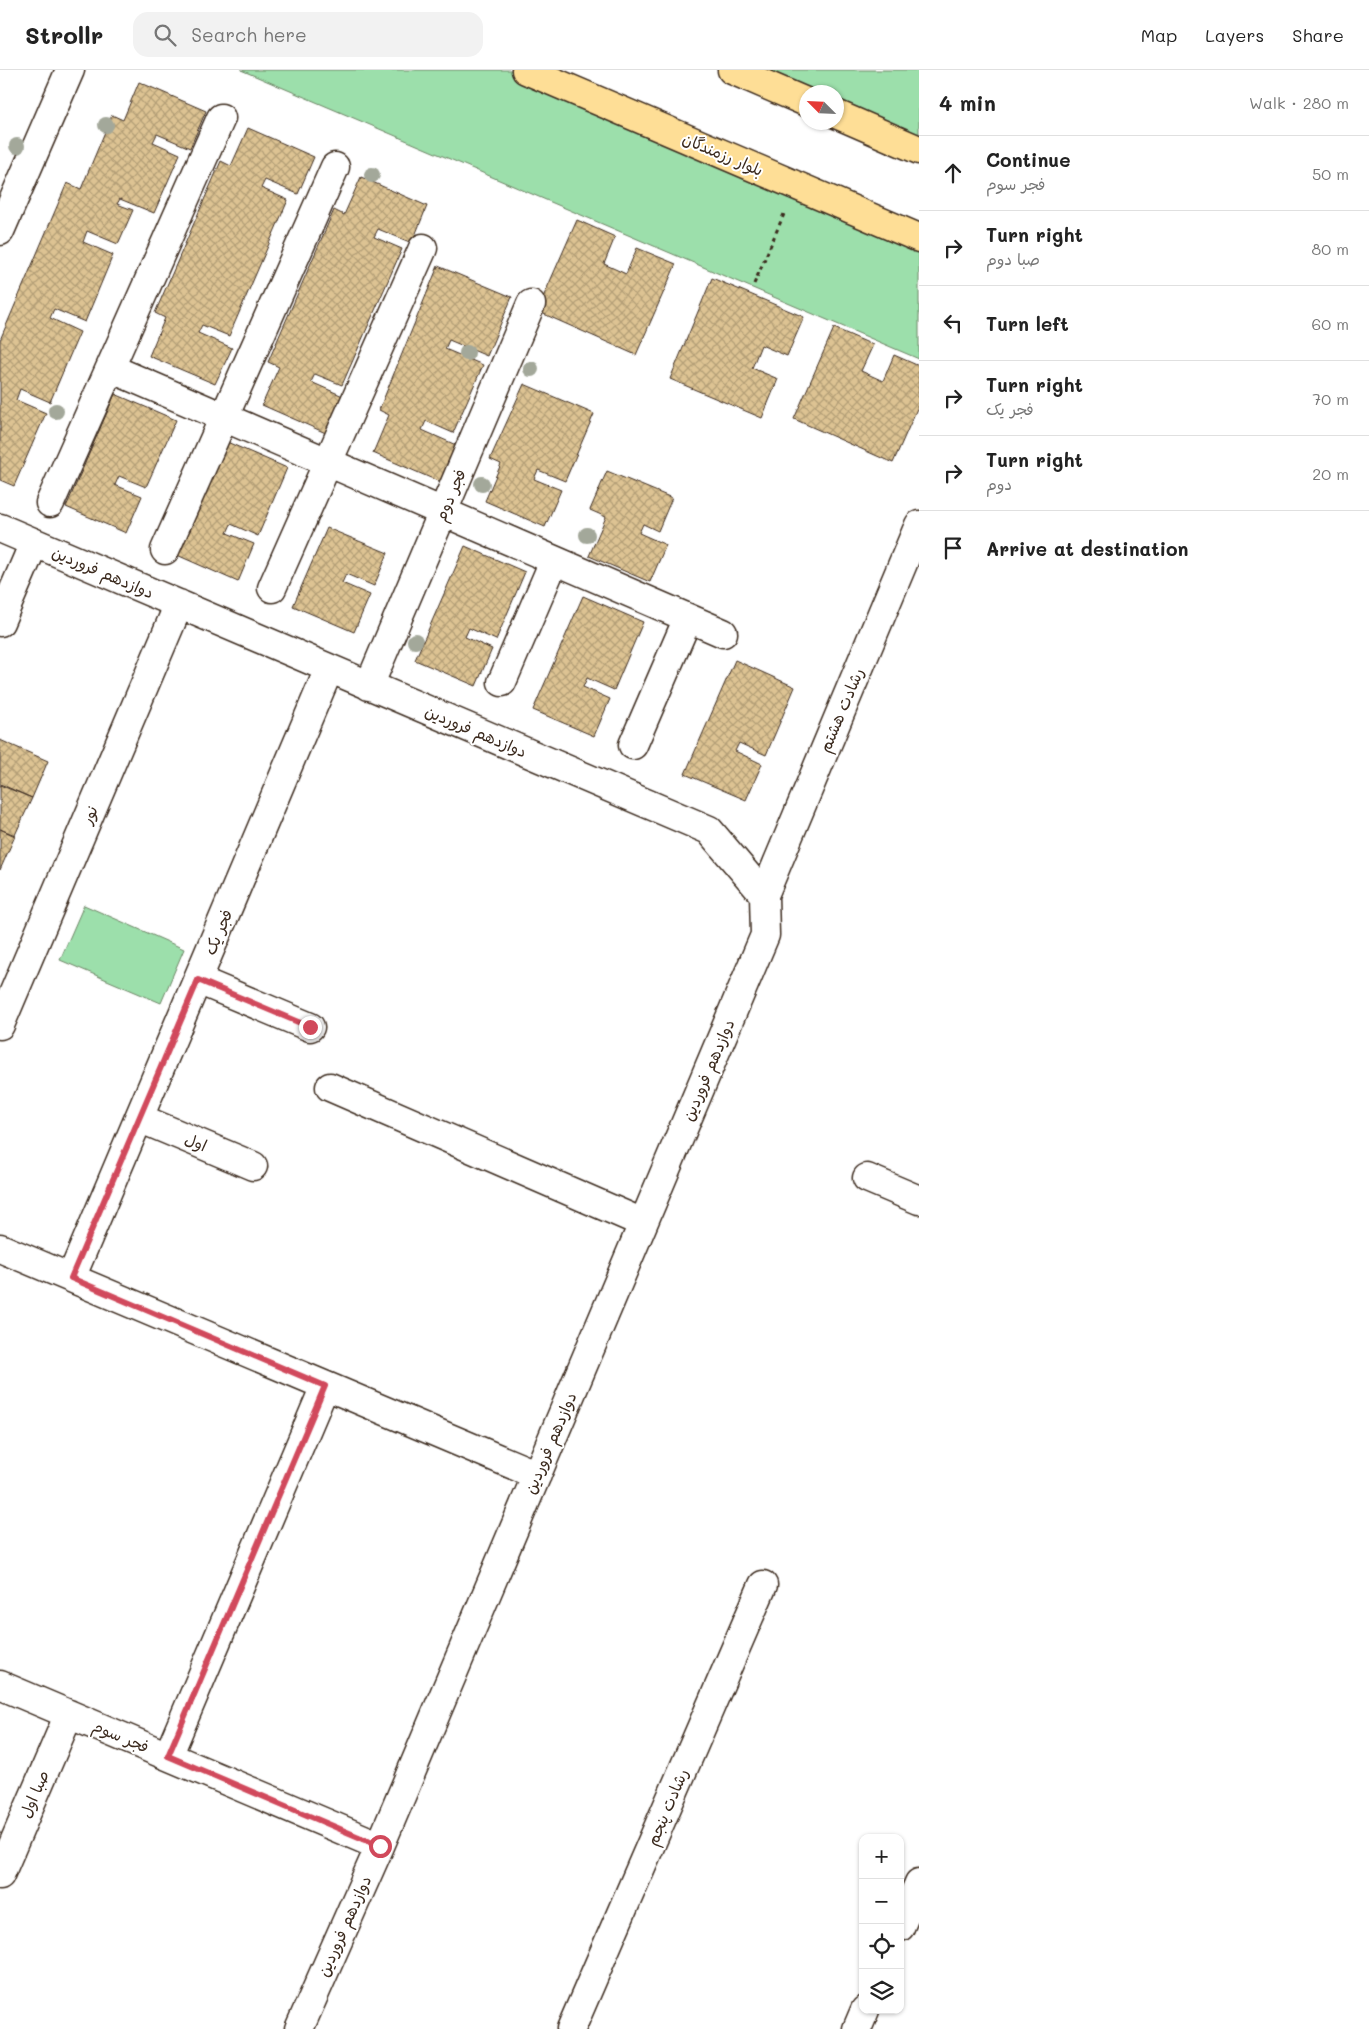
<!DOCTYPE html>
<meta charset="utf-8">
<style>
body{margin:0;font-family:Mali,"Playpen Sans Arabic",sans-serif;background:#f2f2f2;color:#222}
.controls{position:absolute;right:15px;bottom:15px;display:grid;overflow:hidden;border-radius:10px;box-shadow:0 1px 4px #0004}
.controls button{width:45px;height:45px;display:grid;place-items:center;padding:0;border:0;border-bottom:1px solid #e0e0e0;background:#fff;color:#222;font:25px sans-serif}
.compass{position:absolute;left:799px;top:15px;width:45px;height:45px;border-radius:50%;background:#fff;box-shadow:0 1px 4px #0004;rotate:294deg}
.stop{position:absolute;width:15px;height:15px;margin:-11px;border:4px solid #d1495b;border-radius:50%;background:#fff}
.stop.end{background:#d1495b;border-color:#fff;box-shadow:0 1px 5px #0008}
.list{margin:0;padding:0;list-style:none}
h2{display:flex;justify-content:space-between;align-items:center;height:65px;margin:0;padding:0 20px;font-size:21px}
h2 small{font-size:16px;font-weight:400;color:#767676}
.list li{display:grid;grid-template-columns:32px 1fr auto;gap:15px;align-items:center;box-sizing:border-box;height:75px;padding:0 20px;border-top:1px solid #e0e0e0}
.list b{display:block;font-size:19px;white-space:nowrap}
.list p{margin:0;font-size:16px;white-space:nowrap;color:#767676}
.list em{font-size:16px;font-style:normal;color:#767676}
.icon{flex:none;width:28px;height:28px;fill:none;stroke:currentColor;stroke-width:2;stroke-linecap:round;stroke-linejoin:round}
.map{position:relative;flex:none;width:919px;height:1959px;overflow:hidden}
header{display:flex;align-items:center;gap:30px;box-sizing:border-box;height:70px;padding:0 25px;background:#fff;border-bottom:1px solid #e0e0e0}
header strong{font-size:24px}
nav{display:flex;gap:28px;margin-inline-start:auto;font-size:18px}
.search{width:350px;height:45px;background:#f2f2f2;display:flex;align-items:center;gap:12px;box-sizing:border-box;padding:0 18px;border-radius:15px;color:#767676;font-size:19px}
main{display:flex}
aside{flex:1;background:#fff}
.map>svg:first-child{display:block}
.green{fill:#9cdfab;stroke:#6c8464}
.building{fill:url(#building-cross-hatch);stroke:#3b2a1e}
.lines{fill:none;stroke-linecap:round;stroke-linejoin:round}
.minor-casing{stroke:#3b2a1e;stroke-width:31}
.major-casing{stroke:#3b2a1e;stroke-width:31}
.path{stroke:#3b2a1e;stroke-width:3;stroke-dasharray:4 4;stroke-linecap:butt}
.minor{stroke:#fff;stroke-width:28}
.major{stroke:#fede96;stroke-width:28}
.tree{fill:#a3a89a}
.route{stroke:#d1495b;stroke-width:6}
.labels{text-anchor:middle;stroke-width:4;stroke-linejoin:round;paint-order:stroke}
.street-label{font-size:16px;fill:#3b2a1e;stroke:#fff}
</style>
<header>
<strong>Strollr</strong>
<div class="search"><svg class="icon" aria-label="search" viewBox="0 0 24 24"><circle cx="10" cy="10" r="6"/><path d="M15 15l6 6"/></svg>Search here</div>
<nav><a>Map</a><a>Layers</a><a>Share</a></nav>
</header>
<main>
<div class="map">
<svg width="919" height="1959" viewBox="0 0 919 1959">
<defs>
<pattern id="building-cross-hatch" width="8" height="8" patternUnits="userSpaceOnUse" patternTransform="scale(1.25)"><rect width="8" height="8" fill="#ddc393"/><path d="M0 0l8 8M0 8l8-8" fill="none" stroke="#b49f77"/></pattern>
</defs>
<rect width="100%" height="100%" fill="#fff"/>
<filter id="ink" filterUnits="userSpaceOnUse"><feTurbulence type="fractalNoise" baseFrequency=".02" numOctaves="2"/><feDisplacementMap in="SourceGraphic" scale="10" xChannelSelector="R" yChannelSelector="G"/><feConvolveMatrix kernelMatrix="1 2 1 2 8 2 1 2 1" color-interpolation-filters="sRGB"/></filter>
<g filter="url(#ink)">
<path class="green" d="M241,0H526L919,167V289Z
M756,0H919V80L837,44L836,22H806Z
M84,835L184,879L161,933L60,890Z"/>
<path class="building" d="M139,12L206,41L190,78L157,64L153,72L180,84L154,143L120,129L117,134L133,140L118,174L87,161L83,172L113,185L85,252L54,239L50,248L80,262L50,332L20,319L16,330L46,343L14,416L0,410V270L67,113L81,119L112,45L123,50Z
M248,58L314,87L298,124L265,110L261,118L288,130L229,266L202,255L198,263L232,278L215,314L149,286L165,248L155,243L221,91L231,96Z
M361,107L427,136L412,173L378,159L374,167L402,179L342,315L315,304L311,312L345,327L328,364L262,335L279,297L268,292L334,140L344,145Z
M577,150L615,167L604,194L626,204L637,178L676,194L636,285L537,241Z
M438,196L512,227L487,286L449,270L445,279L483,295L453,363L426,351L422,360L456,375L440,412L373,383L389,345L379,340Z
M712,208L804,247L787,286L761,275L752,298L778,309L762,348L670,309Z
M834,258L873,275L861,301L883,311L894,285L919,296V334L893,393L794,349Z
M524,314L594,344L565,411L538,400L534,409L561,420L545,457L485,431L501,394L490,389Z
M115,324L176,350L146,417L119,406L115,415L142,426L126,463L66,437Z
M227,372L287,398L258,466L231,454L227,463L254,474L238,512L177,485Z
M607,401L672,428L658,461L643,454L639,463L666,475L650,512L589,486L606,447L590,440Z
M327,458L388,483L374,516L346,504L342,513L370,525L354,562L293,536Z
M465,476L525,502L496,570L469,558L465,567L492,579L476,616L415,590Z
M583,526L643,552L614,620L587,608L583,617L610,629L594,666L533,640Z
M735,590L795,617L766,685L739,673L735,681L762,694L746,730L685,704Z
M0,670L48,691L32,728L0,714Z
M0,715L32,728L15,765L0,759Z
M0,759L15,766L0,800Z"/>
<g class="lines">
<g class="minor-casing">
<path id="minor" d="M0,161L70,0
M110,298L723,563
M50,433L221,48
M0,458L709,760L764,825L765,865L380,1776L299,1959
M165,480L335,97
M272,518L423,178
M0,552L34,473
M502,612L554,491
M369,616L531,234
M633,675L688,548
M764,825L919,455
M198,910L310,957
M0,955L179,534
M330,1017L643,1153
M139,1048L253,1096
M867,1108L919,1130
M0,1178L537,1405
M71,1208L329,599
M0,1615L380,1776
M168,1686L325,1316
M0,1805L69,1644
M900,1857L919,1813
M571,1959L763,1515
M857,1959L865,1940"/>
</g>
<g class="major-casing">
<path id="major" d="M526,0L919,168
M732,0L806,32
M836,44L919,80"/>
</g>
<path class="path" d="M754,214L784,144"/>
<use href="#minor" class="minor"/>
<use href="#major" class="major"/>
</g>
<g class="tree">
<circle cx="106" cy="55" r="8"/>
<circle cx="17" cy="76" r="8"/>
<circle cx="372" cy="105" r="8"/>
<circle cx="467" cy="283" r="8"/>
<circle cx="531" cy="299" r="8"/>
<circle cx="56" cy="341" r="8"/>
<circle cx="482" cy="414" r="8"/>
<circle cx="587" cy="465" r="8"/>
<circle cx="415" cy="571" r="8"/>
</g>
</g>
<g class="lines" filter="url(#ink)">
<path class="route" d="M310,957L198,910L71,1208L325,1316L168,1686L380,1776"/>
</g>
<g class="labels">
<g class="street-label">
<text transform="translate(723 84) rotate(23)" y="6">بلوار رزمندگان</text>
<text transform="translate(450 425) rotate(-67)" y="6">فجر دوم</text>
<text transform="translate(103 502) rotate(23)" y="6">دوازدهم فروردین</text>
<text transform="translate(841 640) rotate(-67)" y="6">رشادت هشتم</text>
<text transform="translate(476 661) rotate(23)" y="6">دوازدهم فروردین</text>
<text transform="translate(89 745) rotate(-67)" y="6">نور</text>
<text transform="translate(218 862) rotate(-67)" y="6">فجر یک</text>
<text transform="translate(708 1000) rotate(-67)" y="6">دوازدهم فروردین</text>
<text transform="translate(196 1072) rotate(23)" y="6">اول</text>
<text transform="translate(550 1373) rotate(-67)" y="6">دوازدهم فروردین</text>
<text transform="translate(121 1666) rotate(23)" y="6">فجر سوم</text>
<text transform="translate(34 1724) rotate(-67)" y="6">صبا اول</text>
<text transform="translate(667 1737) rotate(-67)" y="6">رشادت پنجم</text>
<text transform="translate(344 1856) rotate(-66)" y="6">دوازدهم فروردین</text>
</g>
</g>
</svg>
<div class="controls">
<button>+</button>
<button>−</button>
<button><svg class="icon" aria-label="locate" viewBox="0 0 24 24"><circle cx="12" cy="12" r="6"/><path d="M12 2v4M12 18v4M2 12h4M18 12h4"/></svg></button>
<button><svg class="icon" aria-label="layers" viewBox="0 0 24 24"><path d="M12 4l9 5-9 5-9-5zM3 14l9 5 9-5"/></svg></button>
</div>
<svg class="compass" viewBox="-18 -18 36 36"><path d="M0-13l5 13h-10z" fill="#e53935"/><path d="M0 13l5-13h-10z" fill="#767676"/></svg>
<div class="stop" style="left:380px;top:1776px"></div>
<div class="stop end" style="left:310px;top:957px"></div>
</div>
<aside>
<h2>4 min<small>Walk · 280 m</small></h2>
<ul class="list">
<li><svg class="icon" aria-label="ahead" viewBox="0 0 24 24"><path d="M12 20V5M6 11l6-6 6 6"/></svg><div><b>Continue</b><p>فجر سوم</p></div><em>50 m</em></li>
<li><svg class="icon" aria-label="right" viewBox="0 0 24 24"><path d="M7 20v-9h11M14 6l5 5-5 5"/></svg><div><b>Turn right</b><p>صبا دوم</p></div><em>80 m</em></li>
<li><svg class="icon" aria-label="left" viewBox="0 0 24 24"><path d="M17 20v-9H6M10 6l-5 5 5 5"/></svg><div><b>Turn left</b></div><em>60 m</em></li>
<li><svg class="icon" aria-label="right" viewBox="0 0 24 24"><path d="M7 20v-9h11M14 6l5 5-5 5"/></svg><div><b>Turn right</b><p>فجر یک</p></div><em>70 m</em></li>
<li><svg class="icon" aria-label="right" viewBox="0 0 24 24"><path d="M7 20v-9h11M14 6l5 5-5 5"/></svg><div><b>Turn right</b><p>دوم</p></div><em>20 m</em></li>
<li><svg class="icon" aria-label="arrive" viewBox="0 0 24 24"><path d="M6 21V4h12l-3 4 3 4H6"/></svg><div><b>Arrive at destination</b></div></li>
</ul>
</aside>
</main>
